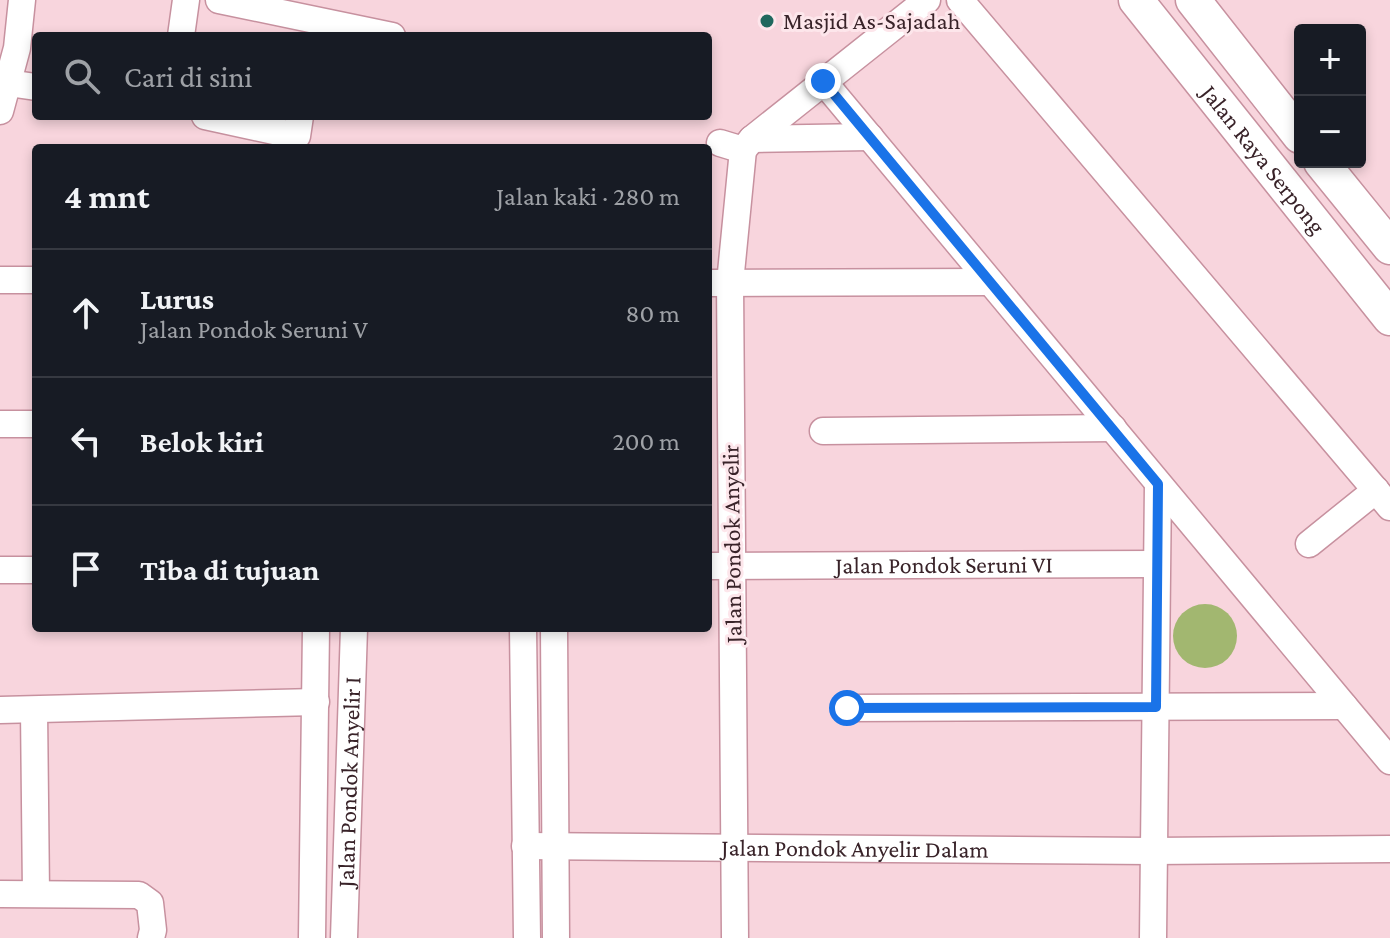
<!DOCTYPE html>
<html lang="id">
<meta charset="utf-8">
<style>
body{margin:0;font-family:"Crimson Pro",serif;background:#242831;color:#f1f3f6}
.controls{position:absolute;right:24px;top:24px;display:grid;overflow:hidden;border-radius:8px;box-shadow:0 4px 12px #0003}
.controls button{width:72px;height:72px;display:grid;place-items:center;padding:0;border:0;border-bottom:2px solid #363941;background:#171b24;color:#f1f3f6;font:40px sans-serif}
.stop{position:absolute;width:24px;height:24px;margin:-18px;border:6px solid #1a73e8;border-radius:50%;background:#fff}
.stop.end{background:#1a73e8;border-color:#fff;box-shadow:0 2px 8px #0008}
.list{margin:0;padding:0;list-style:none}
h2{display:flex;justify-content:space-between;align-items:center;height:104px;margin:0;padding:0 32px;font-size:34px}
h2 small{font-size:26px;font-weight:400;color:#9ea1a6}
.list li{display:grid;grid-template-columns:52px 1fr auto;gap:24px;align-items:center;box-sizing:border-box;height:128px;padding:0 32px;border-top:2px solid #363941}
.list b{display:block;font-size:30px;white-space:nowrap}
.list p{margin:0;font-size:26px;white-space:nowrap;color:#9ea1a6}
.list em{font-size:26px;font-style:normal;color:#9ea1a6}
.icon{flex:none;width:44px;height:44px;fill:none;stroke:currentColor;stroke-width:2;stroke-linecap:round;stroke-linejoin:round}
.map{position:relative;flex:none;width:1390px;height:938px;overflow:hidden}
.search{position:absolute;background:#171b24;box-shadow:0 4px 12px #0003;left:32px;top:32px;width:680px;height:88px;display:flex;align-items:center;gap:20px;box-sizing:border-box;padding:0 28px;border-radius:8px;color:#9ea1a6;font-size:30px}
.panel{position:absolute;background:#171b24;box-shadow:0 4px 12px #0003;left:32px;top:144px;width:680px;height:488px;border-radius:8px}
.map>svg:first-child{display:block}
.park{fill:#a2b770}
.lines{fill:none;stroke-linecap:round;stroke-linejoin:round}
.minor-casing{stroke:#c7919f;stroke-width:29}
.major-casing{stroke:#c7919f;stroke-width:37}
.minor{stroke:#fff;stroke-width:26}
.major{stroke:#fff;stroke-width:34}
.route{stroke:#1a73e8;stroke-width:10}
.poi-dot{fill:#20685e;stroke:#fde6eb;stroke-width:3}
.labels{text-anchor:middle;stroke-width:6;stroke-linejoin:round;paint-order:stroke}
.poi-label{font-size:24px;fill:#392329;stroke:#fde6eb;text-anchor:start}
.street-label{font-size:24px;fill:#392329;stroke:#fde6eb}
</style>
<div class="map">
<svg width="1390" height="938" viewBox="0 0 1390 938">
<rect width="100%" height="100%" fill="#f8d5dd"/>
<path class="park" d="M1173 636a32 32 0 1 1 64 0a32 32 0 1 1-64 0Z"/>
<g class="lines">
<g class="minor-casing">
<g id="minor">
<path d="M219,0L392,36"/>
<path d="M960,0L1390,507"/>
<path d="M181,36L186,0"/>
<path d="M823,81L1390,761"/>
<path d="M8,83L36,87"/>
<path d="M0,111L17,48L22,0"/>
<path d="M205,116L297,136L300,116"/>
<path d="M752,139L870,137"/>
<path d="M720,143L743,150"/>
<path d="M743,150L752,139L927,0"/>
<path d="M0,280H36"/>
<path d="M708,283L990,282"/>
<path d="M0,424H36"/>
<path d="M823,431L1113,428"/>
<path d="M1309,544L1376,490"/>
<path id="s1" d="M708,566L1155,564"/>
<path d="M0,570H36"/>
<path d="M523,628L527,938"/>
<path d="M554,628L556,938"/>
<path d="M847,708L1344,706"/>
<path d="M0,710L316,702"/>
<path d="M34,710L36,893"/>
<path id="s2" d="M525,846L1152,851L1390,849"/>
<path d="M0,894L139,895L150,903L153,930L151,938"/>
<path d="M312,938L316,628"/>
<path id="s3" d="M344,938L354,628"/>
<path d="M735,938L730,283L743,150"/>
<path d="M1153,938L1158,484"/>
</g>
</g>
<g class="major-casing">
<g id="major">
<path id="s4" d="M1136,0L1390,318"/>
<path d="M1193,0L1300,136"/>
<path d="M1321,162L1390,247"/>
</g>
</g>
<use href="#minor" class="minor"/>
<use href="#major" class="major"/>
</g>
<g class="lines">
<path class="route" d="M823,81L1158,484L1156,707L847,708"/>
</g>
<circle class="poi-dot" cx="767" cy="21" r="8"/>
<g class="labels">
<g class="poi-label">
<text x="783" y="29">Masjid As-Sajadah</text>
</g>
<g class="street-label">
<text dy="8" stroke="none"><textPath href="#s4" startOffset="204">Jalan Raya Serpong</textPath></text>
<text transform="translate(732 544) rotate(-91)" y="8">Jalan Pondok Anyelir</text>
<text dy="8" stroke="none"><textPath href="#s1" startOffset="236">Jalan Pondok Seruni VI</textPath></text>
<text dy="8" stroke="none"><textPath href="#s3" startOffset="156">Jalan Pondok Anyelir I</textPath></text>
<text dy="8" stroke="none"><textPath href="#s2" startOffset="330">Jalan Pondok Anyelir Dalam</textPath></text>
</g>
</g>
</svg>
<div class="controls">
<button>+</button>
<button>−</button>
</div>
<div class="stop" style="left:847px;top:708px"></div>
<div class="stop end" style="left:823px;top:81px"></div>
<div class="search"><svg class="icon" aria-label="search" viewBox="0 0 24 24"><circle cx="10" cy="10" r="6"/><path d="M15 15l6 6"/></svg>Cari di sini</div>
<section class="panel">
<h2>4 mnt<small>Jalan kaki · 280 m</small></h2>
<ul class="list">
<li><svg class="icon" aria-label="ahead" viewBox="0 0 24 24"><path d="M12 20V5M6 11l6-6 6 6"/></svg><div><b>Lurus</b><p>Jalan Pondok Seruni V</p></div><em>80 m</em></li>
<li><svg class="icon" aria-label="left" viewBox="0 0 24 24"><path d="M17 20v-9H6M10 6l-5 5 5 5"/></svg><div><b>Belok kiri</b></div><em>200 m</em></li>
<li><svg class="icon" aria-label="arrive" viewBox="0 0 24 24"><path d="M6 21V4h12l-3 4 3 4H6"/></svg><div><b>Tiba di tujuan</b></div></li>
</ul>
</section>
</div>
